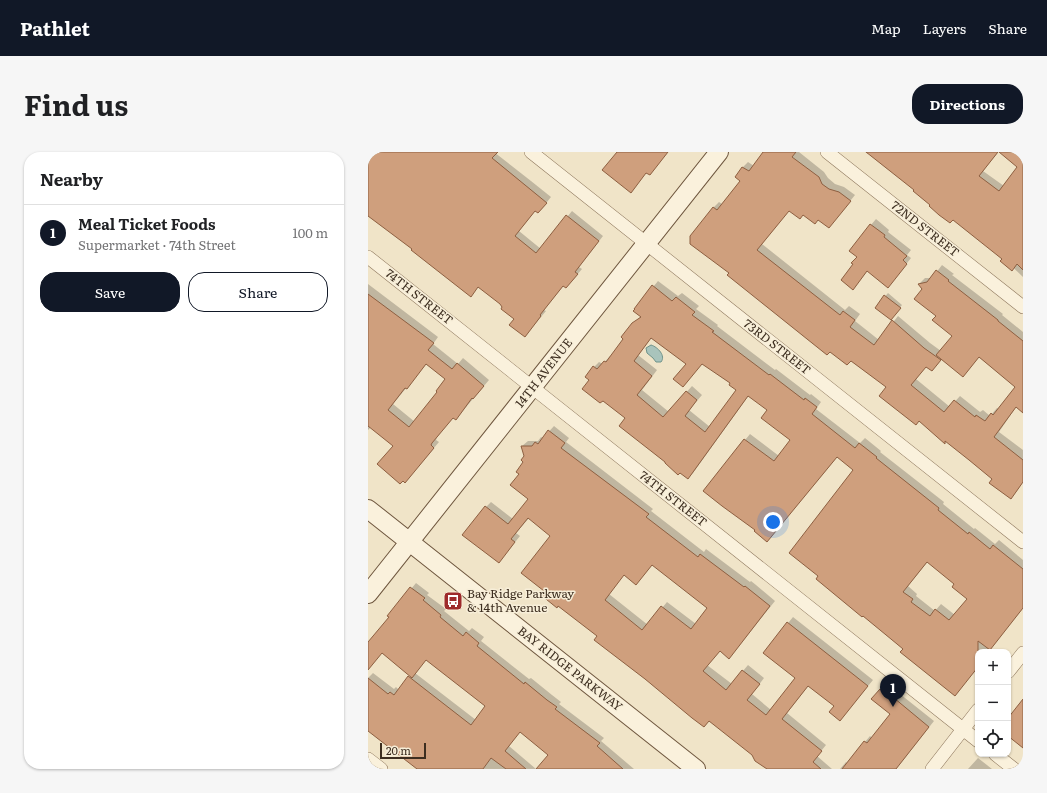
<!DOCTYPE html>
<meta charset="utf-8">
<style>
body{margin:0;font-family:Literata,serif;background:#f6f6f6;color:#202124}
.controls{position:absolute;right:12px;bottom:12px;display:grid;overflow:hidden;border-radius:8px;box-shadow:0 1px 3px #0004}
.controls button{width:36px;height:36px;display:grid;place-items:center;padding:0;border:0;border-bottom:1px solid #e0e0e0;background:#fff;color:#202124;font:20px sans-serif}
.scale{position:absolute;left:12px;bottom:10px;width:46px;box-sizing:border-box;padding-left:4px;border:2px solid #3d2e20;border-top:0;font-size:11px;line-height:14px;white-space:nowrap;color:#3d2e20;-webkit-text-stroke:3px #f7eed8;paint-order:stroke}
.you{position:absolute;left:405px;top:370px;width:14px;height:14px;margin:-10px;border:3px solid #fff;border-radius:50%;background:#1a73e8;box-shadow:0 0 0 6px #1a73e833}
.badge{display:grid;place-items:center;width:26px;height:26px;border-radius:50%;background:#111827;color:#fff;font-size:13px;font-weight:700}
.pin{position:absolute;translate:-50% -33px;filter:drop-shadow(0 1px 2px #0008)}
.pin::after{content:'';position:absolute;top:21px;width:14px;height:12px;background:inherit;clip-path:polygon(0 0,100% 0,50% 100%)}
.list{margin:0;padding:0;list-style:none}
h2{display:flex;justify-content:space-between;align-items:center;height:52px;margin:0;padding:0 16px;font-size:17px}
h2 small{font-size:13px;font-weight:400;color:#757577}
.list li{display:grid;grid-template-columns:26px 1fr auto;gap:12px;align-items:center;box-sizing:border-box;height:56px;padding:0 16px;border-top:1px solid #e0e0e0}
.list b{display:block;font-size:15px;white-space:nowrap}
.list p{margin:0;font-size:13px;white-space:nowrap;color:#757577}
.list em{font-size:13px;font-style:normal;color:#757577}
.actions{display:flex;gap:8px;padding:12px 16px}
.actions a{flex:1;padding:9px 0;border:1px solid #111827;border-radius:16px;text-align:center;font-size:14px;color:#111827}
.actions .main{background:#111827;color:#fff}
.icon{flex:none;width:22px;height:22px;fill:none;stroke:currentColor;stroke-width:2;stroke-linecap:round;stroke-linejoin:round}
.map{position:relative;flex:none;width:655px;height:617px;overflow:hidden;border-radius:16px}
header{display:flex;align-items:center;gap:24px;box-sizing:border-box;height:56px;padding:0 20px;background:#111827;color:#fff}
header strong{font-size:19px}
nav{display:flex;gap:22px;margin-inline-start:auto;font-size:14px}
.intro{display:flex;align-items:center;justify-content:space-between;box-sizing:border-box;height:96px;padding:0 24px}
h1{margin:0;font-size:28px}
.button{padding:10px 18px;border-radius:16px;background:#111827;color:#fff;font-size:14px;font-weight:700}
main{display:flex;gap:24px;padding:0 24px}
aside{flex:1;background:#fff;border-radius:16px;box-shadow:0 1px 3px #0004}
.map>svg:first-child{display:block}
.water{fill:#a9c4bc;stroke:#6f938a}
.shadow{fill:#0003;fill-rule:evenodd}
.building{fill:#cf9f7d;stroke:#8d5f41;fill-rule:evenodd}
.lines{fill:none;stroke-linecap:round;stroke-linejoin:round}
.minor-casing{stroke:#8d765c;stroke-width:14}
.secondary-casing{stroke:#6f573f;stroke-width:20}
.minor{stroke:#faf1dc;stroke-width:13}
.secondary{stroke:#faf1dc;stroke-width:18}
.labels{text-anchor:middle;stroke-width:3;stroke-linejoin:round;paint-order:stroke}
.street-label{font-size:12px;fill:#3d2e20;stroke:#f7eed8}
.poi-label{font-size:12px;fill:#3d2e20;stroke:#f7eed8;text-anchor:start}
</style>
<header>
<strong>Pathlet</strong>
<nav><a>Map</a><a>Layers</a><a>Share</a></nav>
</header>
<div class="intro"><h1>Find us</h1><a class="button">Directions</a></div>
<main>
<aside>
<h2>Nearby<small></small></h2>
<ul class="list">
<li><span class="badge">1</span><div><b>Meal Ticket Foods</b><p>Supermarket · 74th Street</p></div><em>100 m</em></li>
</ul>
<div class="actions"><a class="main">Save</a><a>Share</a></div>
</aside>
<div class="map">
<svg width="655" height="617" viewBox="0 0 655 617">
<rect width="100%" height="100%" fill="#f0e4c8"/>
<path class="water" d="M283,193C290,195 298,204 293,210H288L285,206L279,201L278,196Z"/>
<path class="shadow" d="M0,0H126L163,29L183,45L175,55L168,58L151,79L173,97L204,59L235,84L211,115L214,117L203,130L196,133L176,158L178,159L157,184L148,167L133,152L111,134L103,143L0,62Z
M397,0H431L456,20L460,26L467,32L476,35L487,43L461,75L450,67L421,58L394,92L477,158L481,154L492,162L487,169L511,188L530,164L562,191L573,199L585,184L569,163L551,132L557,126H564L574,113L586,122L584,123L635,162L634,163L655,180V256L648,255L631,280L655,298V330L648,340L625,327L579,289L577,291L552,268L548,272L519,235L362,120L323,84L346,55L351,50L354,52L373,28L368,25L375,15L380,10L386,14ZM611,205L648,235L631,257L629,256L622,264L615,258L612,260L592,244L582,255L548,227L558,214L569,213L574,206L595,224Z
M497,0H630L615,19L636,34L650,14L632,0H655V125L636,107L585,67L563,53L548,38L501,1L500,2Z
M508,67L521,78L520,80L543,98L539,103L543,106L525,129L500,118L490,131L486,112L490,104L482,98Z
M290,129L310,144L314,141L331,154L328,157L350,173L349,174L407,218L408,217L442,243L443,242L453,250L448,257L492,291L497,286L513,299L512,300L576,350L575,352L606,377L607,376L627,392L631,388L655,408V456L620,500H610V513L608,515L609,516L587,542L536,497L487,318L470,304L404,383L389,377L336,338L382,282L411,304L424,288L401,258L381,243L325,321L320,326L299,310L222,228L226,215L231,210L235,212L242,204L243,205L257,187L265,172L273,164L267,157ZM284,185L319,212L335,211L364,231L369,238L342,275L321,258L334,243L324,234L301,260L274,238L289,218L270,203ZM560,409L587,432L600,447L587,463L573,452L567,459L548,444L549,442L540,434Z
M0,132L70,185L65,192L90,212L95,206L121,228L93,261L88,267L85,265L69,285L68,288L71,290L37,330L26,294L3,275L0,278ZM58,212L78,227L71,240L47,270L25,252Z
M520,141L534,153L525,164L508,155Z
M186,274L201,286L198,290L285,357L283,359L336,400L338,397L382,430L383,429L388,433L407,449L361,506L352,498L339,513L364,532L380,513L396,526L384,542L403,558L428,526L396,501L425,465L505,528L472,568L468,554L441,533L419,561L458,593L449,604L464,617H400L384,602L341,568L190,453L177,439L184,383L161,366L148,381L152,384L136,404L118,355L123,350L145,367L161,347L152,322L157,310V305L154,294L160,289H170L173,285L175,286ZM285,412L341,455L328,472L299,450L280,473L241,442L256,422L268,432Z
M48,431L61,441L59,443L78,457L76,459L101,479L104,476L116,485L113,489L161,527L163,526L184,543L193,550L191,552L236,586L233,589L266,617H170L181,603L152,579L141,594L168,617H51L0,577V526L5,521L26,537L28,535L31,538L43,523L14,501L0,511V491L22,465L21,464ZM59,507L119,553L108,568L47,521Z
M518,533L531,543L532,542L566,569L528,617H472L478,610L479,611L502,584L504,586L523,562L512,538Z
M610,606L624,617H600Z"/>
<path class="building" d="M0,0H130L124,6L179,51L170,61L167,59L147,84L168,101L198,63L231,89L207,120L210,122L198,136L195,134L172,163L173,164L157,185L141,173L146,167L133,157L134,155L132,152L110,135L103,145L43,98L44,97L0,64Z
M249,0H300L282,23L278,21L263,41L234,18Z
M395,0H428L424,5L451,25L454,32L461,37L471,40L483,49L461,76L450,68L447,72L435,63L432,67L421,59L389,98L472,163L475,159L487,168L482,175L506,193L524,168L556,196L573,208L564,219L558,215L543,233L576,260L586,248L607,265L608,263L617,269L623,261L625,263L647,235L611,205L595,225L568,203L584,184L564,168L568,164L546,147L554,137L550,132L559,130L568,118L581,128L580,129L630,168V169L655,189V261L648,255L626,285L655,308V330L643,347L621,331L624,327L601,308L577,289V292L551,269L548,273L511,244L518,235L483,209L479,213L462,200L459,203L359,123L361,121L322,92V84L345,55L349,58L372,29L367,25L374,15L381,19Z
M498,0H630L611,24L631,39L649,15L631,0H655V118L649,112L644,119L632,109L634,107L585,68L582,71L571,63L561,54L562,53L545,39L546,38Z
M502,72L517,83L516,85L539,104L535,108L539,112L520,136L499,119L485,138L473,128L485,112L483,111L489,105L481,99Z
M284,133L304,149L308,145L327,160L324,163L346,179L344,180L401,223L402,222L436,248L437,246L449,255L444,262L487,296L491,291L509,305L508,306L571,356L570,358L600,382L601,380L622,397L625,393L655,417V456L622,498L610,489V515L587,544L532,500L535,497L529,492L495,464L494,465L448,427L450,424L421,401L485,318L469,305L399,390L386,379L387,378L354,354L335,339L376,287L406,309L422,288L393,266L399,258L380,244L320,327L312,321L310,323L297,311V310L251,274L257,266L235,249L232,251L214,237L221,228L217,225L225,214L229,217L236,209L238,210L255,187L253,185L264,171L273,165L265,159L267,157H266ZM283,186L318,212L305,227L315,235L334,212L362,231L361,233L368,238L337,280L317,264L329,248L318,239L295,265L269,243L284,224L266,209ZM559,410L586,432L584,435L599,447L581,468L567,457L562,464L543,450L545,447L535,440Z
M0,142L66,191L60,198L84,217L89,211L116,234L105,247L104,246L88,268L85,266L64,291L63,293L66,296L37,331L35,329L32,332L9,312L25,294L0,274ZM58,212L77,227L68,239L69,240L41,275L20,258L37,236L39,237Z
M516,143L533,156L523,168L507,156Z
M180,278L197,291L193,296L281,362L278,365L330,405L332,402L376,435L377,434L402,454L361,507L352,499L335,519L358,538L374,518L392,532L379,548L398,563L427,526L395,501L419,470L500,534L472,569L461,560L466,554L440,534L414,567L454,599L445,610L453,617H399L387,609L384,603L341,569L336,575L324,566L277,527L226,488L229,484L190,454L189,456L173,443L176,439L153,421L182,384L160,366L143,387L147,390L131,411L94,383L117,354L140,372L160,347L142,333L151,322L148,320L155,310L153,308L156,304L153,294H164L167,290L170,292ZM284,413L339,456L323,477L293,454L274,478L237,448L256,423L268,433Z
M42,435L57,446L55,448L73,463L72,465L95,484L98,480L111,491L109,494L156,532L157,530L179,548L189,555L187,557L232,591L229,594L255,617H168L180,603L152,580L137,599L158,617H138L123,606L115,617H49L0,579V526L20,542L22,540L26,543L40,524L103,573L117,554L58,508L44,526L14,501L0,518V490L21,465L19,464Z
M512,537L525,548L526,546L561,575L528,617H474L496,589L499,591L522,562L503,547Z
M655,547V596L640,584V566Z"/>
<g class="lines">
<g class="minor-casing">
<path id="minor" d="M163,0L655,390
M459,0L655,155
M0,105L610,589
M640,520L655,501
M627,602L646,617
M0,607L13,617
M564,617L610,558"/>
</g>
<g class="secondary-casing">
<path id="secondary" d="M0,357L328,617
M0,442L351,0"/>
</g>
<use href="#minor" class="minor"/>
<use href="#secondary" class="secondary"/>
</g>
<defs>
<g id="bus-square" transform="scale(1)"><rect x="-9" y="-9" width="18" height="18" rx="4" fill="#9e2a2b" stroke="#f7eed8"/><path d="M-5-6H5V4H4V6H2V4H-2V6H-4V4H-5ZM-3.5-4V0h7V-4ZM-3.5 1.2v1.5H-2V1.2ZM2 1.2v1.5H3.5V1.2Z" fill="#fff"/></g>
</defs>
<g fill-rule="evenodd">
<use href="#bus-square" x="85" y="449"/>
</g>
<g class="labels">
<g class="street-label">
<text transform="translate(557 77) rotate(38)" y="4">72ND STREET</text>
<text transform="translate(51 145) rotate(38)" y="4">74TH STREET</text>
<text transform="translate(409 195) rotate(38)" y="4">73RD STREET</text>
<text transform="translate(176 221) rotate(-52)" y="4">14TH AVENUE</text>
<text transform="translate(305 347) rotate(38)" y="4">74TH STREET</text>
<text transform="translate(202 517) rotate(38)" y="4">BAY RIDGE PARKWAY</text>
</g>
<g class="poi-label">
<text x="99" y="446">Bay Ridge Parkway<tspan x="99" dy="14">&amp; 14th Avenue</tspan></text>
</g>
</g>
</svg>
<div class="controls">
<button>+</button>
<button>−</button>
<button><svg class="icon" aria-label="locate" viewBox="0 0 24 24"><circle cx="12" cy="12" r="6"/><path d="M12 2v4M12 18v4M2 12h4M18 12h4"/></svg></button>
</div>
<div class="scale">20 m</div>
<div class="you"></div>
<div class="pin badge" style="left:525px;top:555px">1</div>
</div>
</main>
